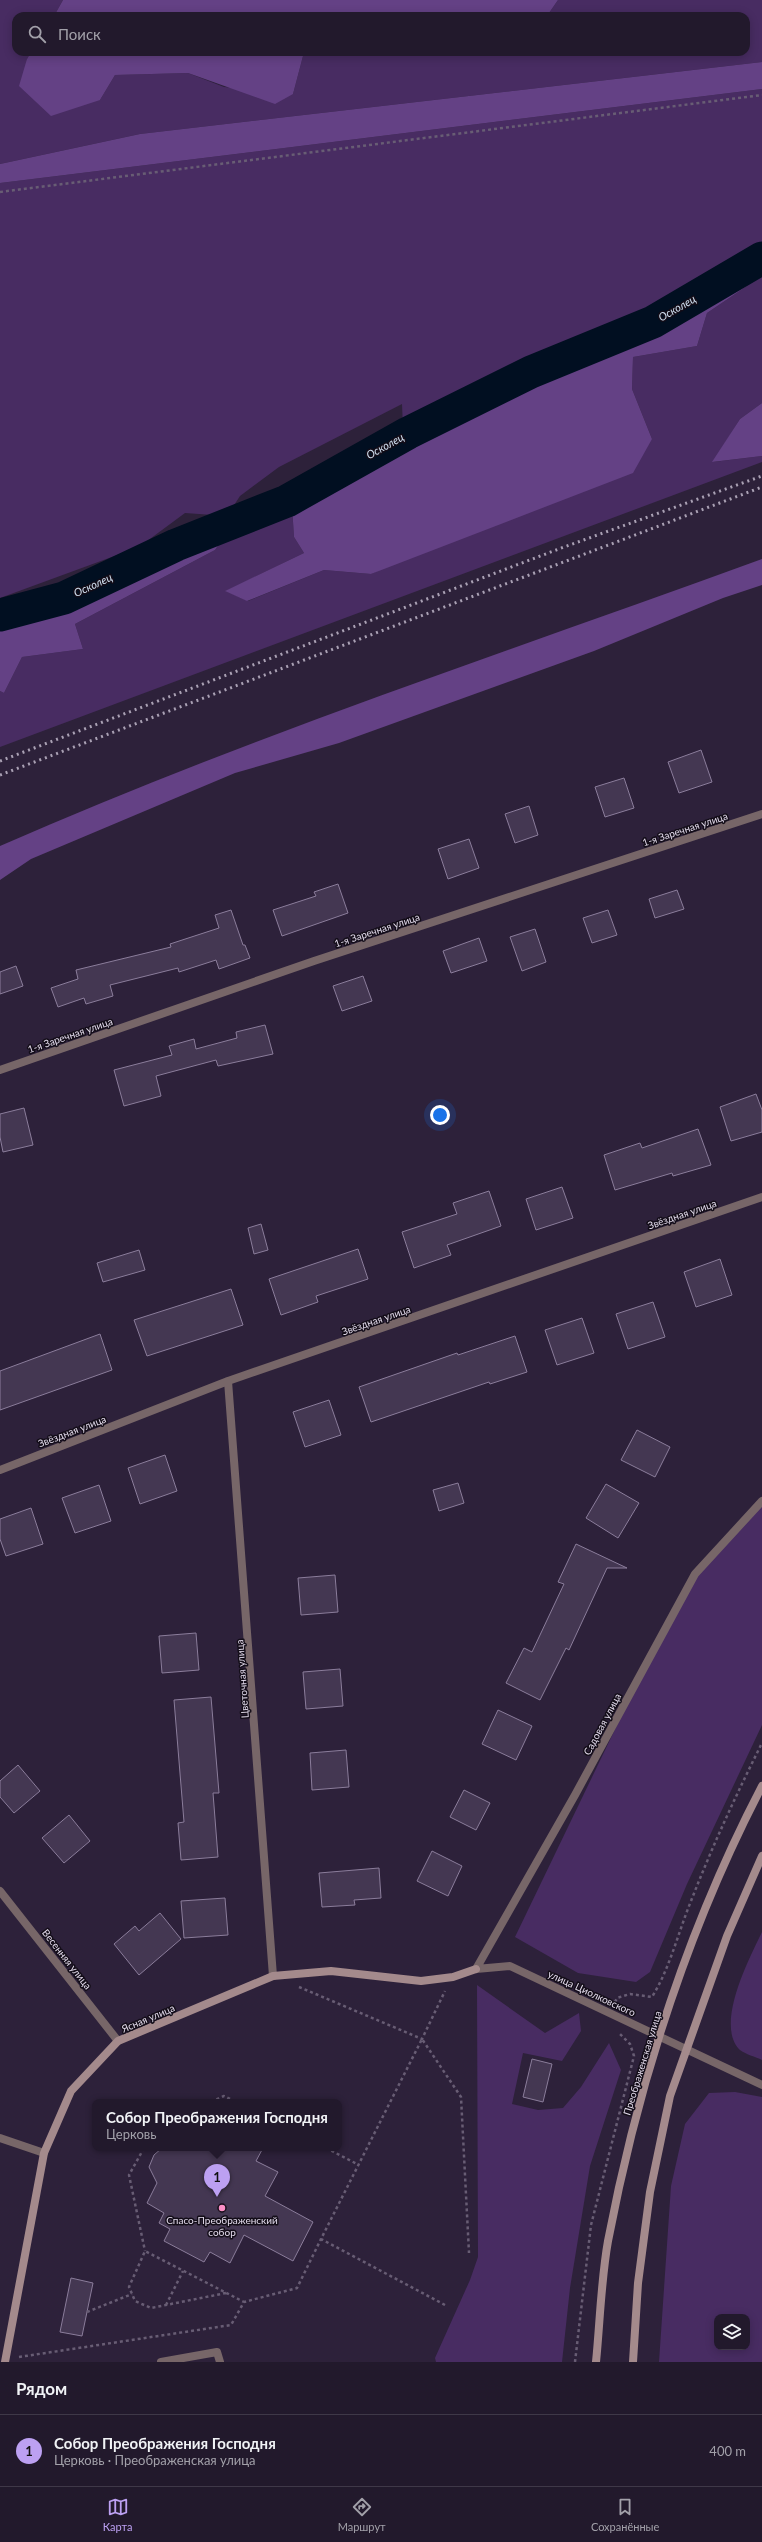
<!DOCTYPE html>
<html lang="ru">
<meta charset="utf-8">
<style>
body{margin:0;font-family:Lato,sans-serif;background:#2e2638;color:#f1f3f6}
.controls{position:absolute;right:12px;bottom:12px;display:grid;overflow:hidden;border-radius:8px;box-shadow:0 2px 10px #0003}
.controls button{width:36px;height:36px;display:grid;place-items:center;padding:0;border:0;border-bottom:1px solid #3f3848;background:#22192c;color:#f1f3f6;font:20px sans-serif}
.you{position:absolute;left:440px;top:1115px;width:14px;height:14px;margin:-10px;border:3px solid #fff;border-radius:50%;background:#1a73e8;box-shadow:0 0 0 6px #1a73e833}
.badge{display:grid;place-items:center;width:26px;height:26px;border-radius:50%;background:#bca0f2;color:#111;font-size:13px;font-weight:700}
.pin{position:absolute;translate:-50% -33px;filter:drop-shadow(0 1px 2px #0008)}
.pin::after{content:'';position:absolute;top:21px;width:14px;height:12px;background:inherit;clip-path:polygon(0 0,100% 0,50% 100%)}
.popup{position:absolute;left:92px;top:2099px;width:250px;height:52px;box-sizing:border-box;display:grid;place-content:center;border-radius:8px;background:#22192c;filter:drop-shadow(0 1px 3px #0005);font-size:13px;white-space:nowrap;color:#a2a0a9}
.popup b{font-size:15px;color:#f1f3f6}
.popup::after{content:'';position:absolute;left:50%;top:100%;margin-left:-8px;border:8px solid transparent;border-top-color:#22192c}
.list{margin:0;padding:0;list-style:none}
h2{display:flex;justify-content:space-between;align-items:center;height:52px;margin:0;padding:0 16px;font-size:17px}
h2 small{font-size:13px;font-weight:400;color:#a2a0a9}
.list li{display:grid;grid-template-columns:26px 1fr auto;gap:12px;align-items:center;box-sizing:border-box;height:72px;padding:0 16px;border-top:1px solid #3f3848}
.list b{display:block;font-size:15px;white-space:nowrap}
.list p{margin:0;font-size:13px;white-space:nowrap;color:#a2a0a9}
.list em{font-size:13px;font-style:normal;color:#a2a0a9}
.icon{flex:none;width:22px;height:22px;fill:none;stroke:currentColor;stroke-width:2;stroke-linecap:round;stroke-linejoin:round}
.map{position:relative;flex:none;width:762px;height:2362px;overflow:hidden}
.search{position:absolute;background:#22192c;box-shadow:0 2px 10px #0003;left:12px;right:12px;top:12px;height:44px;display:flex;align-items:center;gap:10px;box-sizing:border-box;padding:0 14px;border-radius:12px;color:#a2a0a9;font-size:15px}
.sheet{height:124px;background:#22192c}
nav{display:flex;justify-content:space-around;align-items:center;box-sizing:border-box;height:56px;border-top:1px solid #3f3848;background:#22192c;font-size:11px;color:#a2a0a9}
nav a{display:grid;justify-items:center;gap:2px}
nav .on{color:#bca0f2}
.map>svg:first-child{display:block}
.green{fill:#482c62;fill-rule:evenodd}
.forest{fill:#644185}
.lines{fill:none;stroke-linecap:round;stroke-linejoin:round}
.river{stroke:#010f21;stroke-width:33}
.building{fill:#443752;stroke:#8b7d9b}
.path{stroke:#685d74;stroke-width:2.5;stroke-dasharray:3 3;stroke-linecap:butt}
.street{stroke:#776668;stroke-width:8}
.secondary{stroke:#a48a8c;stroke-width:8}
.rail{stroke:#aaa1b4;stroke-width:3;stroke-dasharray:2 4;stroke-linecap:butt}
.poi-dot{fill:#fb8fc6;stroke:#130d18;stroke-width:1.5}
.labels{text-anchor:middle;stroke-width:3;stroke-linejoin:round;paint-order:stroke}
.street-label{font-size:10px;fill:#e3dbec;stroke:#130d18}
.poi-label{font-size:10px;fill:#e3dbec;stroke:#130d18}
.water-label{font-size:11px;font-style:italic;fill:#d1e0f1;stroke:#130d18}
</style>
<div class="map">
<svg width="762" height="2362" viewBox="0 0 762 2362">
<rect width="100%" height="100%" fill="#2d213a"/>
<path class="green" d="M0,0H63L54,16H16V52H31L27,59L100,100L115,75L188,73L224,87L293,94L303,56L337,52H746V16H536L549,13L558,0H762V62L140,134L0,164Z
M762,89V251L647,318L528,368L403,428L402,404L279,467L240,496L227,516L185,513L139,547L0,598V183Z
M762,268V403L740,419L713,462L762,456V462L0,747V691L4,693L22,657L83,649L75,624L215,550L230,529L292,506L294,537L304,553L226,591L248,601L324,570L371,574L652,439L632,389L633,357L697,346L707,313L747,286L754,277L751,273Z
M762,1499V1725L687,1884L650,1972L636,1982L578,1973L515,1937L647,1663L704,1564Z
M762,1932V2060C756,2057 745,2054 740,2050C714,2025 750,1957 762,1932Z
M477,1985L545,2033L579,2013L581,2031L562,2061L523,2053L512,2104L538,2110L563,2108L581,2087L609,2043L621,2070L590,2166L570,2288L562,2362H436L435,2358L470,2280L478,2257Z
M735,2092L762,2097V2362H659L671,2186L685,2124L709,2093ZM717,2317H747V2347H717Z"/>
<path class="forest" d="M63,0H558L549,13L536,16H54Z
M31,52H337L303,56L293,94L275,104L188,73L115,75L100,100L51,116L19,86L27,59Z
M762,62V89L0,183V164L140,134Z
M751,273L754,276L747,286L707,313L697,346L633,357L632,389L652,439L633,473L371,574L324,570L247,601L225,591L304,553L294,537L292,506L411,439L533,378L655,326Z
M762,403V456L712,462L740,419Z
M230,529L215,550L75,624L83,649L22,657L4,693L0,691V621L67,603L178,550Z
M762,559V585L723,598L594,651L339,743L235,773L31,859L0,880V846C248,737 507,652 762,559Z"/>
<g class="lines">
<path class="river" d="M0,615L64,598L176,545L287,501L408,433L531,372L653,322L762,258"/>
</g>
<path class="building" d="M701,750L712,782L679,793L668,762Z
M624,778L634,808L605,817L595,787Z
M529,806L538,835L515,843L505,814Z
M469,839L479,868L448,879L438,849Z
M338,884L348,913L282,936L273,910L316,896L314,892Z
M677,890L684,909L655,918L649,899Z
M231,910L243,945H245L250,958L219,969L216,960L179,972L178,968L110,985L113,996L86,1004L84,998L58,1007L51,988L78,979L76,970L171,947L170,944L219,928L215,915Z
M608,910L617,935L592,943L583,918Z
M535,929L546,962L522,971L510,937Z
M479,938L487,961L451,973L443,951Z
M16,966L23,986L0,994V972Z
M363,976L372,1001L342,1011L333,986Z
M265,1025L273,1054L218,1066L216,1060L156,1076L161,1096L124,1106L114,1070L172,1055L169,1046L194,1039L196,1049L237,1038L236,1032Z
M756,1094L762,1110V1132L731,1141L720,1107Z
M24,1108L33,1145L3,1152L0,1137V1114Z
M698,1129L711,1165L673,1176L672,1173L615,1190L604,1155L640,1143L642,1148Z
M562,1187L573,1218L536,1230L526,1199Z
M489,1191L501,1226L447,1245L451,1255L414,1268L402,1232L457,1214L453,1203Z
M261,1224L268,1250L254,1254L248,1228Z
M358,1249L368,1279L316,1296L318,1302L281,1315L269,1279Z
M139,1250L145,1270L103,1282L97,1263Z
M720,1259L732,1295L696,1307L684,1272Z
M231,1289L243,1325L147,1356L134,1320Z
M653,1302L665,1337L628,1349L616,1314Z
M582,1318L594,1353L557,1365L545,1330Z
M100,1334L112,1370L0,1410V1371Z
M515,1336L527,1372L490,1384L489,1382L371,1422L359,1387L457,1353L458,1355Z
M329,1400L341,1435L305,1447L293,1412Z
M637,1430L670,1447L655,1477L621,1460Z
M165,1455L177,1491L140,1504L128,1468Z
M458,1483L464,1503L439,1511L433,1490Z
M606,1484L639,1503L618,1538L586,1518Z
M99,1485L111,1521L75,1533L62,1498Z
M31,1508L43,1544L6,1556L0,1539V1519Z
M576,1544L627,1568H607L569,1650L566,1648L540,1700L506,1683L524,1648L532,1652L564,1584L558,1582Z
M335,1575L338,1612L301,1615L298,1578Z
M196,1633L199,1670L162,1673L159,1636Z
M340,1669L343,1706L306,1709L303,1672Z
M211,1697L219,1793H213L218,1857L181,1860L178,1823L184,1822L174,1700Z
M498,1710L532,1726L516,1760L482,1744Z
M346,1750L349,1787L312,1790L310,1753Z
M18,1765L40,1791L14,1813L0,1797V1781Z
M464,1790L490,1803L476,1830L450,1817Z
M69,1815L90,1841L64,1863L42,1838Z
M432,1851L462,1866L448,1896L417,1881Z
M379,1868L381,1898L354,1900L355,1905L322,1907L319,1873Z
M225,1898L228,1935L184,1938L181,1901Z
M160,1913L181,1939L139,1975L114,1944L135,1926L139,1931Z
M532,2059L552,2064L543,2102L523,2097Z
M162,2148H263L256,2161L278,2172L265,2196L313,2222L293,2261L244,2235L230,2263L210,2252L204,2262L164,2241L170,2229L159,2223L164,2213L147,2203L157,2183L149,2167L154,2155Z
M71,2278L93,2283L82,2336L60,2332Z"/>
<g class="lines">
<path class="path" d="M0,192L762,95
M299,1987L422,2039L445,1991
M615,2002L617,1998L630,1994L652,1997C670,1968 678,1933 691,1901C712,1847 736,1795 762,1743
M211,2102L224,2096L236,2102
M144,2148L129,2175L145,2251
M326,2148L359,2165
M226,2293L151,2308L135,2301L129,2287L145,2251C178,2268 211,2285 244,2302
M166,2305L183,2271
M445,2305L321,2239L422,2039L461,2097L469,2253
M87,2312L132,2294
M19,2357L231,2325L244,2302L297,2288L321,2239
M575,2362L591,2225L634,2056L630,2044L618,2032"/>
<path class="street" d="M0,1070L314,961L762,814
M228,1381L273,1976
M0,1470L228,1381L762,1197
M0,1891L118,2041
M476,1969L575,1795L695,1574L762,1501
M476,1969L510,1966L762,2085
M0,2138L44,2153
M161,2362L217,2352L220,2362"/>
<path class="secondary" d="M5,2362L44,2153L71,2091L118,2041L273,1976L331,1971L421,1981L453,1977L476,1969
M596,2362C600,2322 601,2280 608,2241C638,2084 688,1928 762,1786
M633,2362L638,2283L650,2192L670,2096L727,1936L762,1856"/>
<path class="rail" d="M0,761L564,547L762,476
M0,775L762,487"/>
</g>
<circle class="poi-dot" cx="222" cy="2208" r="4"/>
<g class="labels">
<g class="street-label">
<text transform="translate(685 829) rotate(-18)" y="4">1-я Заречная улица</text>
<text transform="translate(377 930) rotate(-18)" y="4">1-я Заречная улица</text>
<text transform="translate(70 1035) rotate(-19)" y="4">1-я Заречная улица</text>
<text transform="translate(682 1214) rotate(-19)" y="4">Звёздная улица</text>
<text transform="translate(376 1320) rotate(-19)" y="4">Звёздная улица</text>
<text transform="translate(72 1431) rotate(-21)" y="4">Звёздная улица</text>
<text transform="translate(242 1679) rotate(-94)" y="4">Цветочная улица</text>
<text transform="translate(602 1724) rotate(-62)" y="4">Садовая улица</text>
<text transform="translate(67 1959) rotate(52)" y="4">Весенняя улица</text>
<text transform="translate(592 1993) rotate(25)" y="4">улица Циолковского</text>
<text transform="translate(148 2018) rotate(-23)" y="4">Ясная улица</text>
<text transform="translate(642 2063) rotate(-73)" y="4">Преображенская улица</text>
</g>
<g class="poi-label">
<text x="222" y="2224">Спасо-Преображенский<tspan x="222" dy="12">собор</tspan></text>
</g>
<g class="water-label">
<text transform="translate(677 308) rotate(-30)" y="4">Осколец</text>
<text transform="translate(385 446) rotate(-29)" y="4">Осколец</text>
<text transform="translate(93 585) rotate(-25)" y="4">Осколец</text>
</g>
</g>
</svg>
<div class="controls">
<button><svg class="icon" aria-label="layers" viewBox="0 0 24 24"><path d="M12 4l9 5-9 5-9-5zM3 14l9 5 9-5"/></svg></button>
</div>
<div class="you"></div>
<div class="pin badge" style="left:217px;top:2197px">1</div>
<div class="popup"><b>Собор Преображения Господня</b>Церковь</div>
<div class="search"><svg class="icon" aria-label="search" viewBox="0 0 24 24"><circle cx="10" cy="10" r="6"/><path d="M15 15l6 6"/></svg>Поиск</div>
</div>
<section class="sheet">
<h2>Рядом<small></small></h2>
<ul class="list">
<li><span class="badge">1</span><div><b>Собор Преображения Господня</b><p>Церковь · Преображенская улица</p></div><em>400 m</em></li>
</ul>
</section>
<nav>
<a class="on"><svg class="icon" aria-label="map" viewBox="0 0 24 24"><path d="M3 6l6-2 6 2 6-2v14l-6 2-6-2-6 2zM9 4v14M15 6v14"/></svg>Карта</a>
<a><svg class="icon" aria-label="directions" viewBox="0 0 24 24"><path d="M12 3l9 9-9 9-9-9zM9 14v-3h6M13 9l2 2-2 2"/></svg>Маршрут</a>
<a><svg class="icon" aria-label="saved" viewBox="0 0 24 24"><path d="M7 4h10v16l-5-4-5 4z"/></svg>Сохранённые</a>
</nav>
